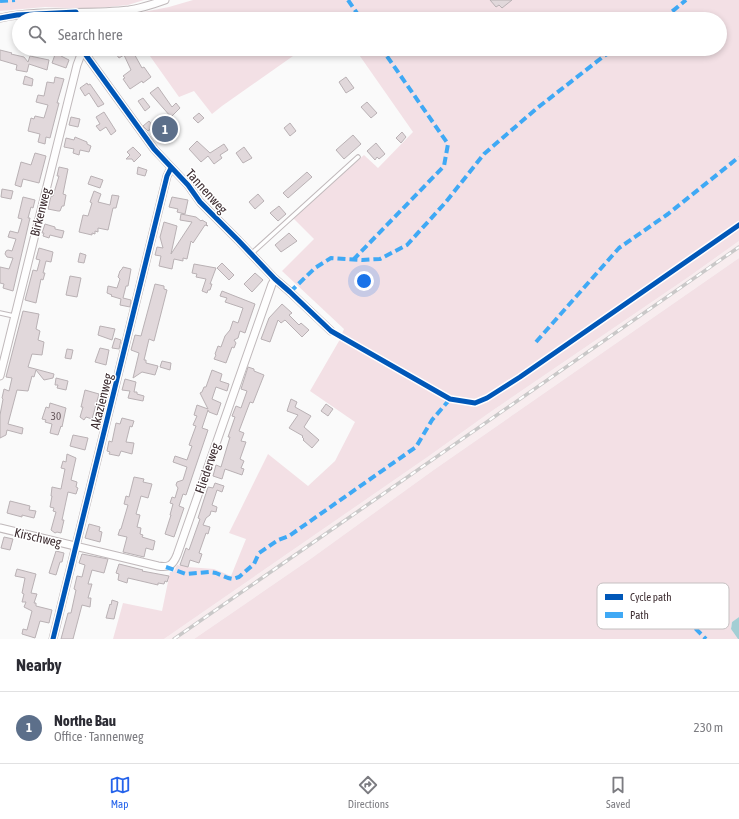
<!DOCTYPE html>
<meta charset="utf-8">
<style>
body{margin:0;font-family:"Asap Condensed",sans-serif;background:#f2f2f3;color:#2b2b33}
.you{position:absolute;left:364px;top:281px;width:14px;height:14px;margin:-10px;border:3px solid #fff;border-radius:50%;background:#1a73e8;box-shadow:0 0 0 6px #1a73e833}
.badge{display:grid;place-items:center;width:26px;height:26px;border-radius:50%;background:#2563eb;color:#fff;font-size:13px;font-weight:700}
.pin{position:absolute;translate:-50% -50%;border:2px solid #fff;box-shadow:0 1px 4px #0006}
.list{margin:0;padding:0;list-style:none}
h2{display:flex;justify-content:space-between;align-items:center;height:52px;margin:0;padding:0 16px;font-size:17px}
h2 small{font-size:13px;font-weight:400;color:#7c7c81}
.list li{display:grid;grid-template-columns:26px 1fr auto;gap:12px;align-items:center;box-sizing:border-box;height:72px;padding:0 16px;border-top:1px solid #e1e1e2}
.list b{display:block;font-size:15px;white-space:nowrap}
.list p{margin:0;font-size:13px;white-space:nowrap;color:#7c7c81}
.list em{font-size:13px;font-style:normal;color:#7c7c81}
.icon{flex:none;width:22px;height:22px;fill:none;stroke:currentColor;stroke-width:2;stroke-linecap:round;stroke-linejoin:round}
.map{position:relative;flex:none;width:739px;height:639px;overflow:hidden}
.search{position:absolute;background:#fff;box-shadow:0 2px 6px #0003;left:12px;right:12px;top:12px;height:44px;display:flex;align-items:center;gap:10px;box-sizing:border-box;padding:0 14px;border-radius:22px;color:#7c7c81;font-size:15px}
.sheet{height:124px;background:#fff}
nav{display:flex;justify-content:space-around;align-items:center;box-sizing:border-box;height:56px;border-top:1px solid #e1e1e2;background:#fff;font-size:11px;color:#7c7c81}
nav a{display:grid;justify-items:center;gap:2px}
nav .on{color:#2563eb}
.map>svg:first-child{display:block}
.built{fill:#f8edef}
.green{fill:#f3e0e5}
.water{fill:#a4ced4}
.building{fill:#e1d8db;stroke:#b9b1b4}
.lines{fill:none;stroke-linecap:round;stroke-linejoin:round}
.lane-casing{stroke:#c0b9bb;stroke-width:5.5}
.street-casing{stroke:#c0b9bb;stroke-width:9}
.lane{stroke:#fefefe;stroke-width:3.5}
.street{stroke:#fefefe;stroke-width:7}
.rail-casing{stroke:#c9c8c8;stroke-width:3.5}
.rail{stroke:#fff;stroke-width:2;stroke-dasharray:6;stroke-linecap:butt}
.quiet{stroke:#3fa9f5;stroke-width:4;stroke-dasharray:8 4;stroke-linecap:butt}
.cycleway-casing{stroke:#fff;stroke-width:8}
.cycleway{stroke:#0057b8;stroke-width:5}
.labels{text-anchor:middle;stroke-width:3;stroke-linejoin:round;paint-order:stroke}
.number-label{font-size:11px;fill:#66585c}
.street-label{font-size:13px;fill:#3d2d31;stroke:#fff}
.key{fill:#fff;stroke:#c5c0c1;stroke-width:1}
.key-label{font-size:11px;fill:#3d2d31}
</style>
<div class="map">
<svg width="739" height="639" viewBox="0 0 739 639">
<rect width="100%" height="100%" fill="#fafafa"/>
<path class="built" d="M739,241V258L435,469L309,560L194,639H164L429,456L489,413L690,276Z"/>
<path class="green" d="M0,0H144L128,5L88,9L45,7L0,11Z
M193,0H739V241L690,276L489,413L429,456L164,639H113L123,603L162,611L170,572L174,571L177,565L188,567L214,569L231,576L246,539L229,533L268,454L308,486L335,461L355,422L310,391L339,341L344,329L282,271L314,239L293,218L364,155L378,168L413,132L355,49H720V19H125L123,16L169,7Z
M145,49H303L222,106L212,114L194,91L179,97Z
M739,258V617L732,622L731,629L738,639H194L309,560L435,469Z"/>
<path class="water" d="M739,617V639H738L731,629L732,622Z"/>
<path class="building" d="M490,0H512L502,8L499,5L496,7Z
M57,49H63L61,56L69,60L66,68L52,63Z
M112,49H133L132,50L142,68L144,67L151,77L143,83L142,81L130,89L123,79L125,78L123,76L131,70L124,55L119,58Z
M0,50L12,53L11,54L24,57L28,62L30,56L49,60L47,70L29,64L27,72L16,70L17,65L0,60Z
M25,76L33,79L32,86L23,84Z
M55,77L64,79L57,103H59L50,138L46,137L45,144L38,142L40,134L28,131L31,118L34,119L35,116L44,118L48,105L36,102L38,95L44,96L47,82L54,83Z
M346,77L354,88L346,93L339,82Z
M87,83L88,85L90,84L104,104L98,107L89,93L85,96L80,88Z
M158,87L172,107L176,103L180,108L171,117L150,93Z
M143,98L150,107L145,111L138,101Z
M367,102L377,113L371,118L361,107Z
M104,112L116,131L111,135L106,127L100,131L96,126L100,124L96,117Z
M199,113L204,118L198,123L193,118Z
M71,117L80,119L78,127L69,125Z
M149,121L154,127L161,121L172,135L163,142L152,128L148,131L143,126Z
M290,123L296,131L290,136L284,128Z
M402,132L406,137L401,143L396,138Z
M353,135L361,144L344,159L336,150Z
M75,137L87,142V144L91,146L89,152L80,150L79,155L73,153L74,149L64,147L66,138L74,140Z
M197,141L210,153L224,144L228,150L220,155L222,158L214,164L208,156L201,162L189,149Z
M376,143L385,154L379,159L377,157L375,160L367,151Z
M133,147L141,155L134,162L132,159H126L130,155L127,152Z
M244,147L252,158L243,163L236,153Z
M35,153L46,156L39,183L23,179L21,187L15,185L21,162L31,165Z
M59,167L68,169L63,194L66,195L64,206H62L60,211H58L48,209L51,196H53L59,176H57Z
M138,167L147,170L145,176L137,174Z
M307,172L312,177L288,198L283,193Z
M91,176L103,180L100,188L88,184Z
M2,189L13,191L11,199L1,197Z
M94,191L101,194L98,202L110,205L112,195L119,196L116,208H113L108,230L98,228V232L95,231V234L92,233V235L79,232L83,215L88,216L92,203L90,202Z
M258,194L264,201L255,209L249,202Z
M23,197L35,200L33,208L31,207L28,218H30L13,291L3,288L4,284L0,283V267L9,269L13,258L7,257L5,254L6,251L8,250L12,251L16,239L8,237L10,231L18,233L22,219L18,218Z
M172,197L188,200L185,214L177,212L178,209L169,207Z
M279,206L286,214L278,221L270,213Z
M181,214L196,217L201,221L202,220L207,223L206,224L208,226L205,225L193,243L191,241L187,259L183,258V261L174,259L172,269L159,266L161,256L155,255L157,247L163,248L160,237L164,222L177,226L171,254L192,222L180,220Z
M45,224L55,227V229L64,231L62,238L50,235L49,238L43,236L44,233H42Z
M289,233L297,241L281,252L275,245Z
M39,248L53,252L51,262L46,261L43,273H45L43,280L41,279L36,303L25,300L33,270L37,271L40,260L36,259Z
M80,253L86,255L84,263L78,262Z
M222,263L234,275L229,280L217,268Z
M194,264L216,268L210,284H212L210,290H208L207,293L202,291L206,279L196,277L197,274L192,273Z
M123,267L131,269L128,286H126L123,298L131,300L130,307L120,305L121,299L111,296L112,295L107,293L108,286L117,288L120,279L118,277L120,271L122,269Z
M255,273L263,280L252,292L244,284Z
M70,276L81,278L77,297L66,295Z
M155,284L164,286V289L167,290L154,341L149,339L144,360H146V363L158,366L155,375L142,372L133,378L139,353L131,350L135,335L141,336Z
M222,291L255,304L245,333L240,331L238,338L234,340L236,343L234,348L232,347L226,363L214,359L216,355L215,354L218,346L221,347L225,336L230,330L233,321L238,323L243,308L225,302L227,298L220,296Z
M282,304L292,313L289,315L299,325L301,323L309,330L302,337L285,320L281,323L278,320L270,342L261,339L269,318Z
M23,311L39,314L36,329L40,331L38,340L44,342L42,355L32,354L28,367L54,374L53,378L44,380L36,370L34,377L32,376L28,391L17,390L8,424L23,428L22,434L7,430L6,435L0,438V415L3,399L2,398L4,389L9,391L12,378L6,377Z
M100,326L115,329L112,340L98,335Z
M115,338L121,340L119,349L112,348Z
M100,348L109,350L106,365L95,362Z
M67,349L73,350L71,359L65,358Z
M162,361L171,363L170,370L160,367Z
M248,367L254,369V371L264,375L253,403L250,402L239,431L244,433L241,441L246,442L240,459L244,461L241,468L244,469L242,475L225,469L222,479L213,476L216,465L221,467L230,437H228L235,417L232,416L236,406L241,408L247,391L241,389Z
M212,370L222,374L220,381L229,384L227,391L216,387L212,399L221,403L217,415L209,412L208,410L202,428L208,430L186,495L183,494L179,506L184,508L174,537L165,534L171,515H170L173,504L170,503L172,497L175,498L178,488L176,485L177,482L183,480L187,467L173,462L175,456L187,460L192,446L189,445L196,426L193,425L197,416L194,415L197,405L208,409L200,393L202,392L204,387H206Z
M56,378L68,381L66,390L57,388L58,385H55Z
M125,379L136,382L134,392H137V394L144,396L143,401L128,398L130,391L122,390Z
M85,390L99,394L92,419L86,417L84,420L80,417L83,407H81Z
M291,399L297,402L295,407L311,416L304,427L319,440L312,448L303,440L304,439L302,437L303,436L289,428L298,415L287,411Z
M50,403L66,408L62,427L61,426L58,435L50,433L52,424L45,422L46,420L42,419L46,407L49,408Z
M326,404L333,409L328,416L321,411Z
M122,418L134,421L132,427L130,426L126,442L134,443L132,454L121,451L119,456L109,454L110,452L107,451L109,441L112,442L116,423L120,424Z
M73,435L88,438L85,450L70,446Z
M67,454L76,458L71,480L77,482L76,487L78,488L76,494L68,492L62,520H64L61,533L57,532L55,533L51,530L56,512L53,511L54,508L50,507L52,496H51L52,487L61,489L65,469L61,468L63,461L66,462Z
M134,477L144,479L143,482L152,484L148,498L141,496L136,514L140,515L137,527L141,528L140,534L143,535L142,537L155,541L153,550L146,548L144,557L123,552L127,537L118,535L120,529H121L128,505L124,504L126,496L129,497Z
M215,483L224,486L222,492L217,490L212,505L217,507L216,512L211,511L210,515L206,518L203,525L210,527L208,534L206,533L199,553L202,554L199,563L190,560L188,567L180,565L186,548L189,550L200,519L198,518L208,487L213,488Z
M10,501L30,506L29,510L36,511L34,518L22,515V517L7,513Z
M89,524L100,527L99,531L102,532L100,542L85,538Z
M4,537L13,539L10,550L1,548Z
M56,551L64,553L62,562H60L56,575L49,573Z
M82,554L108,559L104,573L92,570L88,584H92L88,598H91L90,607L82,605L73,639H61L68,613H71L76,590L74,589L77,576L82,577L85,565L79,563Z
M119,564L143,570L142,571L169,576L167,582L165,581L164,584L158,583V585L128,578L127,583L118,580L119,574L116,573Z
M17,569L36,574L31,593L37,594L34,603H36V606L52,610L49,623L40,621L35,638L22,634L23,629L27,630L32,611L24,607L26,602H22L24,594L22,593L25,578L15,576Z
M112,600L118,602L114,619L106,618L110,604L111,605Z"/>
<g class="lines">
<g class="lane-casing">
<path id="lane" d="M251,254L358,157
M0,313L14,316"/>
</g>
<g class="street-casing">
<path id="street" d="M0,18C43,9 86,15 129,10C142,8 154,4 165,0
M83,51L154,149L188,185L200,202L238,240L275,279L290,292L331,331
M0,376L77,65L83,49
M0,528L158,566C169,568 173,565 177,555L272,284L275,279
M53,639L167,176L171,168"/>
</g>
<use href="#lane" class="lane"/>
<use href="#street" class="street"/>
<g class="rail-casing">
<path id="rail" d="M174,639L739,247"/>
</g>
<use href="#rail" class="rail"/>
<path class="quiet" d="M348,0L361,19
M0,1L15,0
M663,19L686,0
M353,260L444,166L448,144L382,49
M290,292L315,268L331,258L362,260L380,259L407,245L445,203L484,154L536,109L604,56L616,49
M536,342L619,248L668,214L739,157
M166,567L186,574L209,572L216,573L228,578L233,579L239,577L254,564L259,553L278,540L289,536L416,447L432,420L450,399
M674,586L683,612L694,627L706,639"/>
<g class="cycleway-casing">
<path id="cycleway" d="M0,18L17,15L76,12L78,19
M83,49V51L154,149L188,185L200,202L238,240L275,279L290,292L331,331L450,399L475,403L487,398L520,377L739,225
M53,639L167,176L171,168"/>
</g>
<use href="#cycleway" class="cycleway"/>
</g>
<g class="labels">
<g class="number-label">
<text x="56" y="420">30</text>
</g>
<g class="street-label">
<text transform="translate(207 191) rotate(48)" y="5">Tannenweg</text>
<text transform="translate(40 212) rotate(-76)" y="5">Birkenweg</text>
<text transform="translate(101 401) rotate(-76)" y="5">Akazienweg</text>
<text transform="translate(207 468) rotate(-71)" y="5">Fliederweg</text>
<text transform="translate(38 537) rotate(13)" y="5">Kirschweg</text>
</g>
</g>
<rect x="597" y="583" width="132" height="46" rx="6" class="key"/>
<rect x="605" y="594" width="18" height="6" fill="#0057b8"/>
<rect x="605" y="612" width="18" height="6" fill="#3fa9f5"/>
<g class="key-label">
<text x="630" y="601">Cycle path</text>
<text x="630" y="619">Path</text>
</g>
</svg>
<div class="you"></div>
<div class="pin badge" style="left:165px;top:129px;background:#5c6f8a">1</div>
<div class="search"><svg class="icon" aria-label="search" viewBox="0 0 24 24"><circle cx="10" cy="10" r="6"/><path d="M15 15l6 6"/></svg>Search here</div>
</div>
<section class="sheet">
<h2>Nearby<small></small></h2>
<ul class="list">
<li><span class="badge" style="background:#5c6f8a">1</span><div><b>Northe Bau</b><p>Office · Tannenweg</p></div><em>230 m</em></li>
</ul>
</section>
<nav>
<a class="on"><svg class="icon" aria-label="map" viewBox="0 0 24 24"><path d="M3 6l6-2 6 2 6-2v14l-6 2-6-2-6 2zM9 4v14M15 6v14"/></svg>Map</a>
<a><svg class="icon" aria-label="directions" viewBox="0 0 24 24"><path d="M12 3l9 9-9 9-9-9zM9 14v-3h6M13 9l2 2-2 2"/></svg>Directions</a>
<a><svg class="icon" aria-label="saved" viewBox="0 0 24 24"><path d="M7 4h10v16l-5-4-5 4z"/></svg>Saved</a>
</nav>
